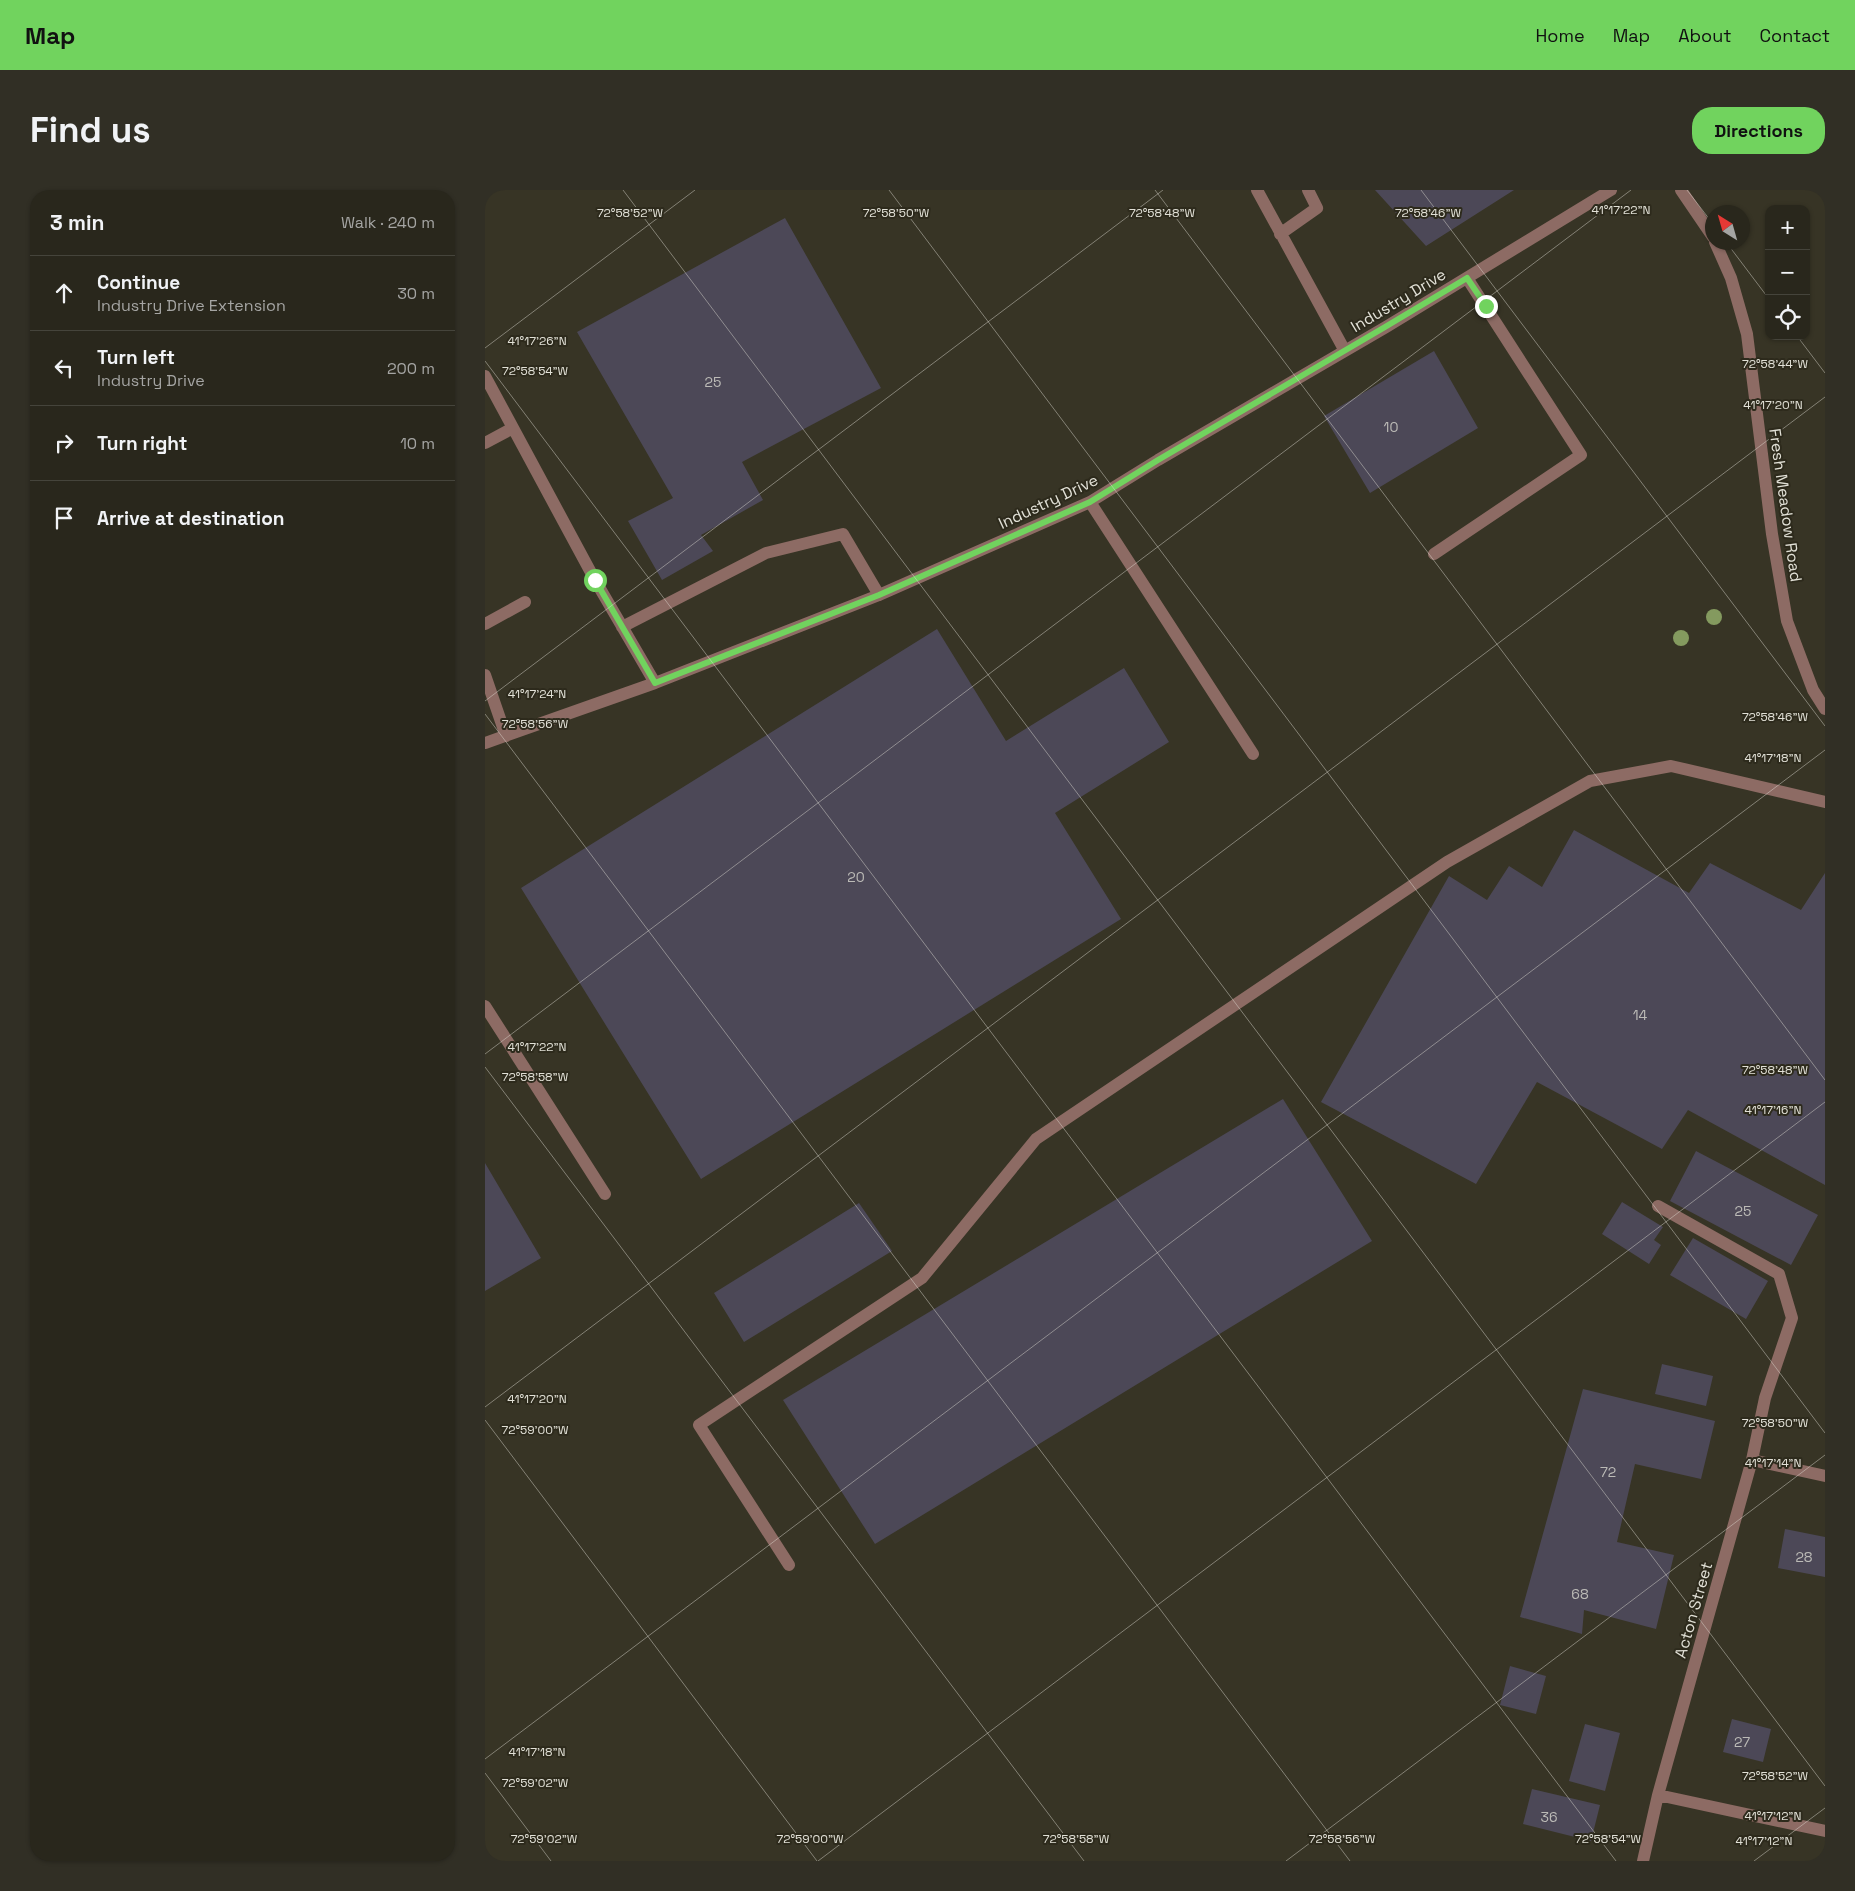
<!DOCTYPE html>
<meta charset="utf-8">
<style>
body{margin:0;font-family:"Space Grotesk",sans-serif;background:#312f25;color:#f1f3f6}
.controls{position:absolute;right:15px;top:15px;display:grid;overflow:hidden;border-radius:10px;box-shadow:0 1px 4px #0004}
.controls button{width:45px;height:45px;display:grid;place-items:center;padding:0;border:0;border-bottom:1px solid #45443b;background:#29271c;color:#f1f3f6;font:25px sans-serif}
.compass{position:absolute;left:1220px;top:15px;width:45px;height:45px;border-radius:50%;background:#29271c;box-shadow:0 1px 4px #0004;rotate:323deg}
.stop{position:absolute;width:15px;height:15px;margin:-11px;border:4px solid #71d35e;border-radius:50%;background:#fff}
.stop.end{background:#71d35e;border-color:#fff;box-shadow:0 1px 5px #0008}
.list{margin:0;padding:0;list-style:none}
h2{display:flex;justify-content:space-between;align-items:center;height:65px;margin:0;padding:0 20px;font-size:21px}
h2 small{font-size:16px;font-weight:400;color:#a5a5a3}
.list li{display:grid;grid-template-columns:32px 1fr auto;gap:15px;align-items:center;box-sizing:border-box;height:75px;padding:0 20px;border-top:1px solid #45443b}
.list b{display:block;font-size:19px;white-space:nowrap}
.list p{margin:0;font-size:16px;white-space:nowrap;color:#a5a5a3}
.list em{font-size:16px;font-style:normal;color:#a5a5a3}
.icon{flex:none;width:28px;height:28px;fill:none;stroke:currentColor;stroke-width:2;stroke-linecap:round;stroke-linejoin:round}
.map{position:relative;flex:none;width:1340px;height:1671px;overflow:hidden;border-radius:20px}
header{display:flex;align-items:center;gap:30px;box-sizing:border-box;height:70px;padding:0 25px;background:#71d35e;color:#111}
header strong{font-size:24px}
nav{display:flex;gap:28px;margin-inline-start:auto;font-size:18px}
.intro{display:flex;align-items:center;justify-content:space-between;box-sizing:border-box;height:120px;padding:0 30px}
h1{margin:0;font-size:35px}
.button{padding:12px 22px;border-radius:20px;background:#71d35e;color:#111;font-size:18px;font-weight:700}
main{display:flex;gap:30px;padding:0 30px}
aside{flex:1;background:#29271c;border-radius:20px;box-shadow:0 1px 4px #0004}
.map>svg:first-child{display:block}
.building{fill:#4c4857}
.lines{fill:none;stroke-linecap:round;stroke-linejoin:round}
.minor{stroke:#8d6b64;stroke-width:12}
.tree{fill:#849a5f}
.route{stroke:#71d35e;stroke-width:6}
.ticks{fill:none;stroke:#e2e1d7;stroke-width:1;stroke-opacity:0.45}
.labels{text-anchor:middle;stroke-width:4;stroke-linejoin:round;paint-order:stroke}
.number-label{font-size:14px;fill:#bcbbb7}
.street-label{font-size:16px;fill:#e2e1d7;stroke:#2d2a1c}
.ticks-label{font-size:12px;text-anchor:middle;fill:#e2e1d7;stroke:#2d2a1c;stroke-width:4;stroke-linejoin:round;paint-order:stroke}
</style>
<header>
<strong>Map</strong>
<nav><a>Home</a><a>Map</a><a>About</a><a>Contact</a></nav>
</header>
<div class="intro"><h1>Find us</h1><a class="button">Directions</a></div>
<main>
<aside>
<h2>3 min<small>Walk · 240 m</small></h2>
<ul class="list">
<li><svg class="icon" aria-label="ahead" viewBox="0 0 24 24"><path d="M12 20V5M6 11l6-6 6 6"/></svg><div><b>Continue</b><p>Industry Drive Extension</p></div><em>30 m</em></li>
<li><svg class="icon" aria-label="left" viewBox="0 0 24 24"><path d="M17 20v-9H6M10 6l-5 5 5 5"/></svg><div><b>Turn left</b><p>Industry Drive</p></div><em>200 m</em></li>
<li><svg class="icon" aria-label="right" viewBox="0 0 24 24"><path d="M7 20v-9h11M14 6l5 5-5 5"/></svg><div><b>Turn right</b></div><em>10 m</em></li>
<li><svg class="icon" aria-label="arrive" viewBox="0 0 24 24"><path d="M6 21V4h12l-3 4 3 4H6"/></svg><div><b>Arrive at destination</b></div></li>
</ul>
</aside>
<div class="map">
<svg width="1340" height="1671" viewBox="0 0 1340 1671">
<rect width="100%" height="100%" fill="#373425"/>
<path class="building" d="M890,0H1029L941,56Z
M300,28L396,198L257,272L278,310L216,345L228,361L177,390L143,331L188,308L92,142Z
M949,161L993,238L885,303L839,226Z
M452,439L521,551L639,478L684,552L570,623L636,729L216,989L36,698Z
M1089,640L1204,703L1225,673L1316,720L1340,683V995L1203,920L1177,959L1052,892L991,994L836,912L964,686L1002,710L1024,676L1057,697Z
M798,909L887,1051L390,1354L298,1210Z
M1211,961L1333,1025L1306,1075L1185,1011Z
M0,973L56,1068L0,1101Z
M1137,1012L1178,1037L1169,1050L1176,1055L1164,1074L1117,1044Z
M374,1013L407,1061L259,1152L229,1103Z
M1208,1048L1283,1091L1261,1129L1185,1085Z
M1177,1174L1228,1186L1221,1216L1170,1204Z
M1098,1199L1230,1231L1216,1289L1150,1274L1132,1352L1189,1365L1171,1439L1099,1420L1097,1444L1035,1427Z
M1300,1339L1340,1347V1387L1293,1378Z
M1025,1476L1061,1486L1051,1524L1015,1515Z
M1247,1529L1286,1539L1278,1572L1238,1562Z
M1100,1534L1135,1543L1120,1601L1084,1591Z
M1047,1599L1115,1615L1106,1651L1038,1634Z"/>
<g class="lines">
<path class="minor" d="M772,0L860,161
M1196,0L1228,47
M795,44L832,18L823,0
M1230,52L1246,88L1262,144L1287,344L1302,431L1328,500L1340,519
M0,186L110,390L170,493
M0,253L28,238
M605,312L768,564
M949,364L1096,265L982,88
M0,434L40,412
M137,437L281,363L358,344L394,405
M0,485L21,546
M0,553L170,493L394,405L605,312L673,270L901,137L1126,0
M0,816L120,1004
M1267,1270L1340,1286
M304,1375L214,1235L437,1088L551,949L962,672L1105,591L1186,576L1340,612
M1173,1605L1340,1641
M1158,1671L1173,1605L1267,1270L1280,1208L1307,1128L1294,1084L1173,1016"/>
</g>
<g class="tree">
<circle cx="1229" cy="427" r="8"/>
<circle cx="1196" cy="448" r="8"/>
</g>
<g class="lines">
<path class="route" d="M110,390L170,493L394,405L605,312L673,270L900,137L982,88L1001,116"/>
</g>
<path class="ticks" d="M138,0L1340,1596M404,0L1340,1243M670,0L1340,890M936,0L1340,536M1202,0L1228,34M1241,52L1284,109M1312,146L1340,183M0,158L210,0M0,171L1131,1671M0,511L678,0M0,524L865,1671M0,864L1146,0M0,877L599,1671M0,1217L1340,207M0,1230L332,1671M0,1569L1340,560M0,1583L66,1671M333,1671L1340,912M801,1671L1340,1265M1269,1671L1340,1618"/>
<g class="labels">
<g class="number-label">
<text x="228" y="197">25</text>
<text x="906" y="242">10</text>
<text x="371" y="692">20</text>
<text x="1155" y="830">14</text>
<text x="1258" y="1026">25</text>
<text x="1123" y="1287">72</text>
<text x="1319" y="1372">28</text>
<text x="1095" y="1409">68</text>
<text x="1257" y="1557">27</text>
<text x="1064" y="1632">36</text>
</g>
<g class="street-label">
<text transform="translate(913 110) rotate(-31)" y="6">Industry Drive</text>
<text transform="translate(563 311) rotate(-25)" y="6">Industry Drive</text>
<text transform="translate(1301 315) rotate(82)" y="6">Fresh Meadow Road</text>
<text transform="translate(1208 1420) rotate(-74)" y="6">Acton Street</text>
</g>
</g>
<g class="ticks-label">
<text x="1136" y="24">41°17'22"N</text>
<text x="145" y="27">72°58'52"W</text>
<text x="411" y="27">72°58'50"W</text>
<text x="677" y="27">72°58'48"W</text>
<text x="943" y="27">72°58'46"W</text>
<text x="52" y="155">41°17'26"N</text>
<text x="1290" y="178">72°58'44"W</text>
<text x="50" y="185">72°58'54"W</text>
<text x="1288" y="219">41°17'20"N</text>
<text x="52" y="508">41°17'24"N</text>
<text x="1290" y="531">72°58'46"W</text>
<text x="50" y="538">72°58'56"W</text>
<text x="1288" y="572">41°17'18"N</text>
<text x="52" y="861">41°17'22"N</text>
<text x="1290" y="884">72°58'48"W</text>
<text x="50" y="891">72°58'58"W</text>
<text x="1288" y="924">41°17'16"N</text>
<text x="52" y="1213">41°17'20"N</text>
<text x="1290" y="1237">72°58'50"W</text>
<text x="50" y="1244">72°59'00"W</text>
<text x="1288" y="1277">41°17'14"N</text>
<text x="52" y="1566">41°17'18"N</text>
<text x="1290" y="1590">72°58'52"W</text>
<text x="50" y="1597">72°59'02"W</text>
<text x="1288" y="1630">41°17'12"N</text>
<text x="59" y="1653">72°59'02"W</text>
<text x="325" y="1653">72°59'00"W</text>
<text x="591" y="1653">72°58'58"W</text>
<text x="857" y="1653">72°58'56"W</text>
<text x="1123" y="1653">72°58'54"W</text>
<text x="1279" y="1655">41°17'12"N</text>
</g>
</svg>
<div class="controls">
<button>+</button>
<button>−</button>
<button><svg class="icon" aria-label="locate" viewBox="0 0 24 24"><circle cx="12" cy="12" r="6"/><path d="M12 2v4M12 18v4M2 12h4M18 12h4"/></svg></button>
</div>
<svg class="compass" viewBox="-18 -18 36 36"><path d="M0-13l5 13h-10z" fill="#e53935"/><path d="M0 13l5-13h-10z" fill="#a5a5a3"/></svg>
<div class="stop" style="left:110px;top:390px"></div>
<div class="stop end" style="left:1001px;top:116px"></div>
</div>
</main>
